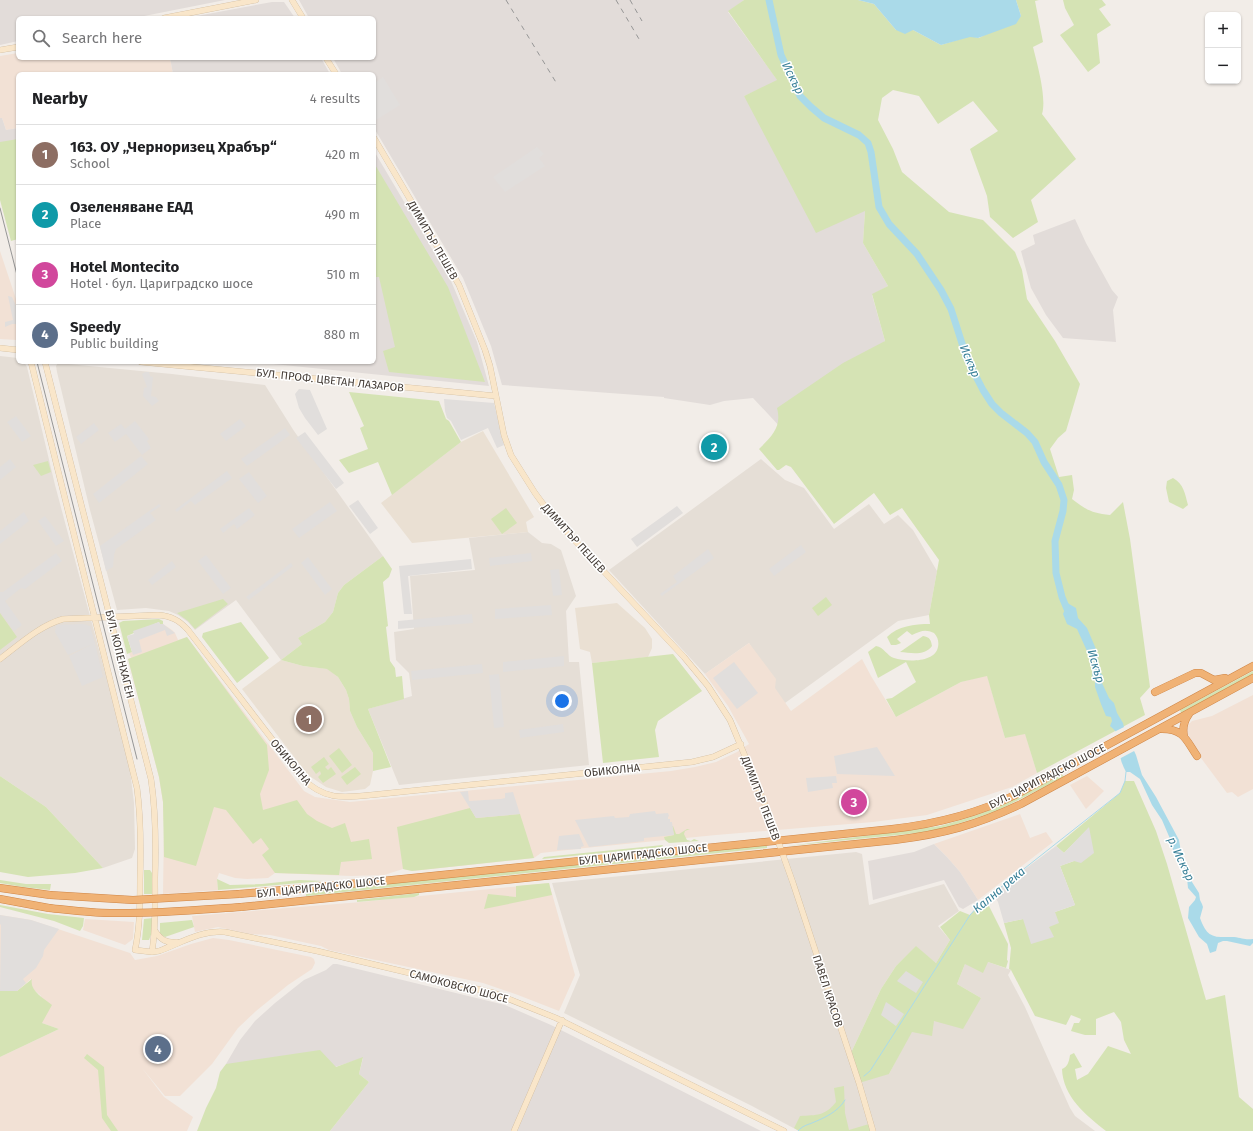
<!DOCTYPE html>
<meta charset="utf-8">
<style>
body{margin:0;font-family:"Fira Sans",sans-serif;background:#f2f2f2;color:#202124}
.controls{position:absolute;right:12px;top:12px;display:grid;overflow:hidden;border-radius:6px;box-shadow:0 1px 3px #0004}
.controls button{width:36px;height:36px;display:grid;place-items:center;padding:0;border:0;border-bottom:1px solid #e0e0e0;background:#fff;color:#202124;font:20px sans-serif}
.you{position:absolute;left:562px;top:701px;width:14px;height:14px;margin:-10px;border:3px solid #fff;border-radius:50%;background:#1a73e8;box-shadow:0 0 0 6px #1a73e833}
.badge{display:grid;place-items:center;width:26px;height:26px;border-radius:50%;background:#2563eb;color:#fff;font-size:13px;font-weight:700}
.pin{position:absolute;translate:-50% -50%;border:2px solid #fff;box-shadow:0 1px 4px #0006}
.list{margin:0;padding:0;list-style:none}
h2{display:flex;justify-content:space-between;align-items:center;height:52px;margin:0;padding:0 16px;font-size:17px}
h2 small{font-size:13px;font-weight:400;color:#757577}
.list li{display:grid;grid-template-columns:26px 1fr auto;gap:12px;align-items:center;box-sizing:border-box;height:60px;padding:0 16px;border-top:1px solid #e0e0e0}
.list b{display:block;font-size:15px;white-space:nowrap}
.list p{margin:0;font-size:13px;white-space:nowrap;color:#757577}
.list em{font-size:13px;font-style:normal;color:#757577}
.icon{flex:none;width:22px;height:22px;fill:none;stroke:currentColor;stroke-width:2;stroke-linecap:round;stroke-linejoin:round}
.map{position:relative;flex:none;width:1253px;height:1131px;overflow:hidden}
.search{position:absolute;background:#fff;box-shadow:0 1px 3px #0004;left:16px;top:16px;width:360px;height:44px;display:flex;align-items:center;gap:10px;box-sizing:border-box;padding:0 14px;border-radius:6px;color:#757577;font-size:15px}
.panel{position:absolute;background:#fff;box-shadow:0 1px 3px #0004;left:16px;top:72px;width:360px;height:292px;border-radius:6px}
.map>svg:first-child{display:block}
.residential{fill:#e5ded6}
.commercial{fill:#f2e1d5}
.industrial{fill:#e2dcd9}
.education{fill:#eae0d3}
.green{fill:#d5e3b4}
.parking{fill:#e1dedc}
.water{fill:#aadae9}
.pier{fill:#f2ede8}
.lines{fill:none;stroke-linecap:round;stroke-linejoin:round}
.stream{stroke:#aadae9;stroke-width:1}
.river{stroke:#aadae9;stroke-width:7}
.secondary-casing{stroke:#cdb89b;stroke-width:6}
.highway-casing{stroke:#ce8546;stroke-width:8}
.secondary{stroke:#f9e6ca;stroke-width:5.5}
.highway{stroke:#f0b275;stroke-width:7}
.tram{stroke:#969696;stroke-width:1}
.rail{stroke:#969696;stroke-width:1;stroke-dasharray:5 5;stroke-linecap:butt}
.highway-bridge-casing{stroke:#ce8546;stroke-width:8;stroke-linecap:butt}
.highway-bridge{stroke:#f0b275;stroke-width:7}
.labels{text-anchor:middle;stroke-width:3;stroke-linejoin:round;paint-order:stroke}
.street-label{font-size:11px;fill:#453d37;stroke:#fff}
.water-label{font-size:12px;font-style:italic;fill:#377f97;stroke:#fff}
</style>
<div class="map">
<svg width="1253" height="1131" viewBox="0 0 1253 1131">
<rect width="100%" height="100%" fill="#f2ede8"/>
<path class="residential" d="M0,356L18,358V362H24L27,367L55,485L129,762L134,803L135,849L132,858L103,868L46,807L0,776Z
M58,363L172,374L265,385L294,431L383,556L344,585L338,593L333,612L325,622L298,638L302,644L281,660L236,600L195,630L188,622L178,615L169,611L146,608L117,610L90,510L57,372L56,366Z
M761,459L785,480L804,488L834,529L869,504L884,524L898,515L913,530L937,571L929,615L898,621L785,703L774,689L749,643L705,674L609,570Z
M528,532L542,543L551,544L561,550L576,596L566,611L569,662H579L589,765L399,785L368,709L412,696L409,673L396,660L394,632L414,629L410,576L475,570L469,538Z
M856,852L862,854L869,905L944,884L959,911L938,926L950,940L936,963L916,947L896,966L881,989L850,1055L889,1074L911,1032L981,998L957,984L965,964L988,962L1011,970L1008,975L1025,1007L1070,1108L1075,1116L1095,1131H799L752,1106L564,1013L580,975L552,883Z"/>
<path class="commercial" d="M18,53V58H170L173,74H18V128L6,130L2,118H0V56Z
M0,251L18,305L17,340L0,339Z
M163,624L172,630L175,633L178,640L187,637L304,791L315,797L350,802L671,771L695,767L716,762L737,752L749,744L728,706L705,674L749,643L776,679L775,688L791,711L862,659L871,676L896,717L961,682L987,675L1005,738L1025,733L1037,773L1012,787L927,815L873,822L716,835L585,848L541,853L534,858L412,871L403,869L384,875L352,876L275,873L268,878L247,879L235,878L219,873L217,879L218,890L163,894L164,828L163,802L159,777L128,659L131,658L129,653L132,652L134,634Z
M1253,695V789L1238,797L1232,792L1227,793L1201,758L1186,731L1188,725L1192,721L1212,716Z
M1087,776L1104,791L1086,809L1070,785Z
M1020,814L1030,838L1046,832L1053,842L978,900L960,872L947,857L934,844Z
M549,883L575,975L559,1011L518,995L483,983L329,950L321,946L270,935L250,934L218,927L195,932L192,916L361,902Z
M0,915L31,920L130,953L135,960L157,956L191,944L213,938L229,940L311,957L314,959L315,963L312,969L288,985L256,1011L238,1028L212,1064L180,1096H165L142,1068L164,1097L193,1117L187,1131H0V1057L59,1029L42,1023L41,996L33,989L31,983V979L17,991H0Z
M85,919L134,922L133,939L125,945L83,930Z"/>
<path class="industrial" d="M0,0H225L134,18H18V41L0,45Z
M299,0H744L728,12L778,81L744,96L865,211L863,243L888,286L872,295L885,341L782,429L753,398L724,401L710,405L664,398V397L502,385L491,346L463,278L374,128V74H342L333,58H374V18H309Z
M272,2H284L295,18H186Z
M170,58H321L330,74H173Z
M0,118H2L6,130L18,128V241L0,176Z
M374,151L451,281L477,342L489,386L254,362H374Z
M1075,219L1086,243L1112,290L1118,297L1113,310L1116,342L1063,338L1046,315L1031,288L1021,251L1035,244L1033,235Z
M934,844L947,857L960,872L978,900L963,909L959,907L944,880L873,900L868,861L914,852Z
M333,964H337L505,1005L551,1025L761,1131H330L369,1082L359,1074L363,1058L335,1067L226,1064L240,1040L255,1021L275,1003L304,980L326,970Z"/>
<path class="education" d="M483,431L534,517L526,522L528,532L412,543L381,503L461,442Z
M617,603L645,628L652,639V648L648,657L592,663L590,652L580,649L575,608Z
M281,660L303,666L328,669L338,677L346,690L349,699L350,711L357,727L373,753V771L370,785L365,789L342,792L326,787L308,775L242,689Z"/>
<path class="green" d="M744,0H858L874,4L896,30H913L941,45L970,36L979,38L1021,16L1016,0H1039L1035,1L1043,42L1033,47C1037,63 1047,98 1042,114L1076,159L1031,200L1038,222L1013,238L990,217L987,196L970,149L998,131L973,101L938,124L919,96L893,90L882,98L878,120L893,149L902,172L949,212L983,220L1015,252L1022,270L1027,299L1055,341L1080,384L1066,431L1058,438L1050,449L1059,477L1072,475L1074,490L1072,499C1086,510 1092,513 1110,515L1123,502L1130,539L1150,687L1140,698L1145,715L1037,773L1025,734L1005,738L987,676L961,682L896,717L886,699L892,698L916,682L906,662L878,678L868,652L876,646C884,647 887,656 894,658C906,662 935,663 938,647C939,642 938,637 934,633C925,629 921,631 912,635L907,631L897,639L901,643L896,645H891L887,637C898,626 914,624 930,624L929,615L939,560L902,508L890,515L874,493L834,524L791,467L786,465L779,470H777L759,449C772,436 782,427 777,408L843,363L885,341L872,294L888,286L863,243L865,211L816,233L744,96L777,80L728,11Z
M1063,0H1102L1106,5L1099,9L1111,25L1097,34L1100,63L1088,72L1060,35L1074,25L1065,8Z
M18,139V239L11,241L0,200V142Z
M374,163L448,287L485,382L389,372L383,351L395,347L379,277H374Z
M349,392L439,401L446,419L449,421L461,442L392,495L378,462L349,473L339,460L368,449L360,428L364,426Z
M48,461L51,472L41,476L33,465Z
M1173,478C1184,484 1185,494 1188,505L1183,509L1169,502L1166,488L1167,481Z
M506,508L517,523L502,534L491,519Z
M383,556L392,569L389,577L383,582L388,626L386,627L390,661L395,668L396,677L402,676L404,699L368,709L391,767L373,771V753L357,727L350,711L349,699L346,690L338,677L327,669L303,666L281,660L302,644L298,638L325,622L333,612L338,593L344,585Z
M826,597L832,605L818,616L812,608Z
M223,599L228,604L195,629L188,621L177,613Z
M0,613L17,637L0,650Z
M159,619L163,621V624L160,625L159,622L127,636L132,652L127,654L119,623L123,621Z
M241,622L269,658L237,683L202,637L203,633Z
M923,636C930,637 931,640 932,646C925,656 911,653 900,652Z
M187,637L267,745L269,770L260,794L263,810L297,800L307,814L317,821L332,828L345,823L351,842L369,839L372,859L341,862L339,875L275,873L262,855L269,849L261,838L253,844L226,810L214,807L196,866L164,857L163,802L159,777L128,659Z
M673,654L702,691L658,721L655,730L659,757L603,763L592,663Z
M1253,671V674L1181,713L1180,710Z
M339,748L352,765L342,773L329,756Z
M324,757L329,764L325,767L328,770L331,767L336,774L323,783L318,777L321,774L320,771L316,774L311,767Z
M355,767L361,774L347,785L341,777Z
M1062,774L1064,777L997,811L942,829L918,833L788,846L940,826L974,816L995,808Z
M0,776L46,807L103,868L75,873L28,877L0,872Z
M1125,781H1134L1156,831L1167,864L1206,1000L1225,995L1239,1097L1253,1109V1131H1106C1086,1115 1063,1097 1062,1069C1068,1067 1069,1061 1070,1055L1074,1053L1082,1067L1075,1069L1077,1080L1088,1074L1108,1046L1131,1054L1124,1040L1121,1022L1114,1012L1096,1019V1035H1085L1071,1031L1074,1023H1079L1081,1019L1071,1015L1066,1025L1035,1016L1011,970L1009,969L1011,948L1004,923L1023,919L1049,927L1055,912L1075,905L1060,866L1074,861L1089,828L1064,853L1056,846L1120,793Z
M470,808L476,818L520,814L534,858L412,871L403,869L397,827Z
M672,826H673L676,834H679L687,829H690L685,831L684,834L687,840L691,841L694,839L699,841L669,843L665,840L664,837L674,835Z
M663,845L662,847L542,859L544,857Z
M767,845V848L306,896V892Z
M144,870H150L152,873V894H144Z
M217,879L230,885L262,884L299,880L323,881L218,890Z
M0,880L26,884H51L50,890L23,887L0,883Z
M549,883L552,895L484,909L488,894L516,897V886Z
M419,893V895L414,897L357,902V900Z
M982,902H987L1008,944L1007,960L1008,961L1006,968L988,962L983,973L965,964L957,984L981,998L963,1029L934,1021L932,1036L912,1032L889,1074L859,1083L850,1055L881,989L896,966L916,946L936,963L950,940L940,927L960,911L970,915Z
M0,905L48,914L84,918L83,926L80,931L54,921L0,907Z
M153,918L152,932L149,940H142L144,919Z
M192,920L194,927L165,937L160,934V923Z
M32,979C29,990 43,998 52,1005L42,1023L59,1029L0,1057V991H17Z
M320,1050L336,1067L363,1057L359,1074L369,1082L330,1131H197L206,1108L216,1088L220,1072L226,1064Z
M87,1054L104,1067L107,1115L118,1131H111L102,1118L98,1070L84,1058Z
M844,1086L845,1113L849,1130L869,1124L871,1131H799L794,1128L800,1116C817,1115 825,1116 836,1102L834,1088Z"/>
<path class="parking" d="M383,77L400,105L376,120L374,116V83Z
M537,147L544,154L539,158L545,166L505,192L493,177Z
M8,296L12,297L18,310L16,324H12L5,327V322L13,320Z
M145,372H149L150,376L153,377L151,396L156,397L159,401L152,406L143,396L144,388L147,387L142,374Z
M299,389L310,390L327,429L318,435L305,418L299,408L295,394Z
M444,399L494,403L504,445L497,448L488,428L461,440L451,421L447,418L445,411Z
M16,416L31,436L22,442L7,422Z
M240,419L246,426L226,441L220,434Z
M135,421L149,439L147,441L151,448L142,455L126,434L115,442L108,433L121,424L125,429Z
M94,423L99,430L81,444L76,437Z
M285,428L290,435L247,466L241,459Z
M305,432L344,483L336,489L296,438Z
M141,456L148,464L99,503L93,494Z
M10,459L16,467L0,480V467Z
M227,471L232,478L195,505L191,501L177,512L175,510Z
M249,472L267,496L258,503L239,479Z
M358,500L378,528L370,534L349,506Z
M330,502L337,511L299,538L292,529Z
M159,504L161,506L150,513L156,520L116,549L114,555L113,567L106,571L100,546Z
M677,506L683,513L637,547L631,539Z
M249,508L255,515L237,529L234,524L223,533L220,529Z
M24,512L29,521L0,544V531Z
M45,516L64,541L56,546L38,521Z
M801,545L806,552L774,576L769,569Z
M708,549L714,558L662,596L660,594L677,582L673,576Z
M56,553L62,561L25,589L21,588L5,601L22,625L14,631L0,612V592H3Z
M531,553L532,561L490,566L489,558Z
M206,555L231,588L223,594L198,561Z
M308,557L332,589L325,595L301,563Z
M471,559L472,569L408,576L412,614H404L399,566Z
M172,561L176,567L152,585L148,580Z
M291,563L293,566L249,600L246,597Z
M559,569L562,595L553,596L550,570Z
M551,605L552,615L495,619V609Z
M472,614L473,623L398,629V621Z
M159,622L160,624H163L175,633L167,636L165,630L139,640L142,652L133,655L127,636L134,634L133,631Z
M83,624L90,626L95,643L68,655L55,632L56,626L57,625Z
M95,643L103,677L82,686L69,656Z
M564,656V666L503,672V662Z
M734,662L758,693L737,709L713,678Z
M482,664L483,673L412,680L411,671Z
M499,674L504,727L494,728L489,675Z
M563,724L564,732L520,738L519,730Z
M877,747L895,776L837,774L834,756Z
M836,776L837,783H832L833,788L808,792L806,778Z
M468,791L469,801L501,799L505,798V793L513,792L520,814L476,818L460,792Z
M655,811L656,814L668,813L669,816L668,817V819H670V822H672L674,835L644,838V841L589,847L575,820L614,816L615,818L629,817L630,814Z
M1089,827L1094,853L1081,863L1074,861L1060,866L1075,905L1055,912L1059,923L1049,927L1054,937L1031,944L1023,919L1004,923L998,902L993,893L1056,846L1064,853Z
M579,834L584,846L581,847V849L557,850L559,836Z
M0,915L31,920L59,929L44,950L43,956L36,968L23,979L26,983L17,991H0L1,925L0,924Z
M906,971L923,982L916,993L897,981Z
M886,1002L904,1014L896,1026L881,1015Z"/>
<path class="water" d="M858,0H1016L1021,16L1016,24L978,38L970,37L941,45L913,30L905,34L896,30L874,4Z
M1064,601L1076,608L1078,618L1087,628L1096,649L1100,672L1103,676L1102,683L1109,698L1114,703L1117,713L1123,723L1125,732L1136,755L1142,775L1156,797L1179,840L1181,852L1192,882L1199,893L1200,900L1202,904L1203,907L1200,918C1204,929 1208,937 1221,937C1226,937 1230,937 1234,937C1242,938 1245,940 1253,939V943L1250,946L1227,941H1223L1218,943L1216,951L1210,953L1207,944L1199,937L1188,918L1189,907L1195,900L1196,897L1188,888L1187,878L1182,862L1173,850L1171,841L1162,820L1152,805L1140,779L1130,772H1126C1124,768 1122,764 1121,760C1118,747 1123,736 1110,726L1112,721L1111,717L1106,716L1101,704L1095,687V680L1092,675L1094,661L1092,655L1087,651L1077,629L1067,624L1063,614L1065,609Z"/>
<path class="pier" d="M1126,726L1127,732L1136,750L1119,759L1118,743L1114,732Z"/>
<g class="lines">
<path class="stream" d="M864,1076L870,1071L970,915L982,902L1120,793L1125,781L1126,772
M798,1131C802,1126 807,1125 812,1123C824,1118 838,1112 845,1100"/>
<path class="river" d="M769,0L781,55L800,96L811,107L824,118L859,135L868,143L871,152L879,207L889,224L917,254L941,290L951,309L967,359L983,390L992,404L1001,413L1027,433L1035,442L1044,462L1059,485L1064,500L1063,511L1055,541L1056,573L1062,597L1067,609"/>
<g class="secondary-casing">
<path id="secondary" d="M292,0L303,18
M164,18L256,0
M0,50L18,47
M326,58L336,74
M374,138L424,223L459,285L485,350L490,366L504,435L511,455L535,493L552,516L684,657L708,686L730,720L764,802L793,883L859,1083L873,1131
M0,348L18,350
M31,362L137,788C141,818 141,849 140,880C140,904 140,927 135,950L152,952L159,951C181,943 201,930 225,932L317,951L494,993L556,1018L784,1131
M45,362L151,779C156,812 156,845 155,878C155,903 156,927 152,952
M141,362L496,396
M0,659C20,644 39,626 63,619L158,615C171,616 179,620 188,630L302,778C324,800 342,798 371,795L692,762L713,757L741,744
M155,931C161,940 166,943 177,942
M514,1131L562,1020"/>
</g>
<g class="highway-casing">
<path id="highway" d="M1155,692L1195,673H1201L1214,680L1225,678
M1162,729C1184,729 1186,740 1197,756
M1184,736C1182,727 1184,721 1189,714
M0,888L50,895
M239,894L382,881L892,829C936,824 977,814 1017,794L1253,666
M0,899L49,908
M241,907L895,840C943,834 977,825 1021,804L1253,678"/>
</g>
<use href="#secondary" class="secondary"/>
<use href="#highway" class="highway"/>
<path class="tram" d="M0,208L18,279
M37,362L137,759"/>
<path class="rail" d="M506,0L557,84
M616,0L639,39
M630,0L642,21"/>
<g class="highway-bridge-casing">
<path id="highway-bridge" d="M50,895L133,900L239,894
M49,908C69,910 89,913 110,913C153,914 197,910 241,907"/>
</g>
<use href="#highway-bridge" class="highway-bridge"/>
</g>
<g class="labels">
<g class="street-label">
<text transform="translate(433 240) rotate(60)" y="4">ДИМИТЪР ПЕШЕВ</text>
<text transform="translate(330 380) rotate(6)" y="4">БУЛ. ПРОФ. ЦВЕТАН ЛАЗАРОВ</text>
<text transform="translate(574 538) rotate(48)" y="4">ДИМИТЪР ПЕШЕВ</text>
<text transform="translate(120 654) rotate(76)" y="4">БУЛ. КОПЕНХАГЕН</text>
<text transform="translate(291 762) rotate(50)" y="4">ОБИКОЛНА</text>
<text transform="translate(612 770) rotate(-6)" y="4">ОБИКОЛНА</text>
<text transform="translate(1047 776) rotate(-27)" y="4">БУЛ. ЦАРИГРАДСКО ШОСЕ</text>
<text transform="translate(761 798) rotate(69)" y="4">ДИМИТЪР ПЕШЕВ</text>
<text transform="translate(643 854) rotate(-6)" y="4">БУЛ. ЦАРИГРАДСКО ШОСЕ</text>
<text transform="translate(321 887) rotate(-6)" y="4">БУЛ. ЦАРИГРАДСКО ШОСЕ</text>
<text transform="translate(459 986) rotate(15)" y="4">САМОКОВСКО ШОСЕ</text>
<text transform="translate(828 991) rotate(72)" y="4">ПАВЕЛ КРАСОВ</text>
</g>
<g class="water-label">
<text transform="translate(793 78) rotate(63)" y="4">Искър</text>
<text transform="translate(970 361) rotate(67)" y="4">Искър</text>
<text transform="translate(1096 666) rotate(74)" y="4">Искър</text>
<text transform="translate(1181 859) rotate(65)" y="4">р. Искър</text>
<text transform="translate(999 890) rotate(-40)" y="4">Кална река</text>
</g>
</g>
</svg>
<div class="controls">
<button>+</button>
<button>−</button>
</div>
<div class="you"></div>
<div class="pin badge" style="left:309px;top:719px;background:#8d6e63">1</div>
<div class="pin badge" style="left:714px;top:447px;background:#0f9aa8">2</div>
<div class="pin badge" style="left:854px;top:802px;background:#d1479c">3</div>
<div class="pin badge" style="left:158px;top:1049px;background:#5c6f8a">4</div>
<div class="search"><svg class="icon" aria-label="search" viewBox="0 0 24 24"><circle cx="10" cy="10" r="6"/><path d="M15 15l6 6"/></svg>Search here</div>
<section class="panel">
<h2>Nearby<small>4 results</small></h2>
<ul class="list">
<li><span class="badge" style="background:#8d6e63">1</span><div><b>163. ОУ „Черноризец Храбър“</b><p>School</p></div><em>420 m</em></li>
<li><span class="badge" style="background:#0f9aa8">2</span><div><b>Озеленяване ЕАД</b><p>Place</p></div><em>490 m</em></li>
<li><span class="badge" style="background:#d1479c">3</span><div><b>Hotel Montecito</b><p>Hotel · бул. Цариградско шосе</p></div><em>510 m</em></li>
<li><span class="badge" style="background:#5c6f8a">4</span><div><b>Speedy</b><p>Public building</p></div><em>880 m</em></li>
</ul>
</section>
</div>
